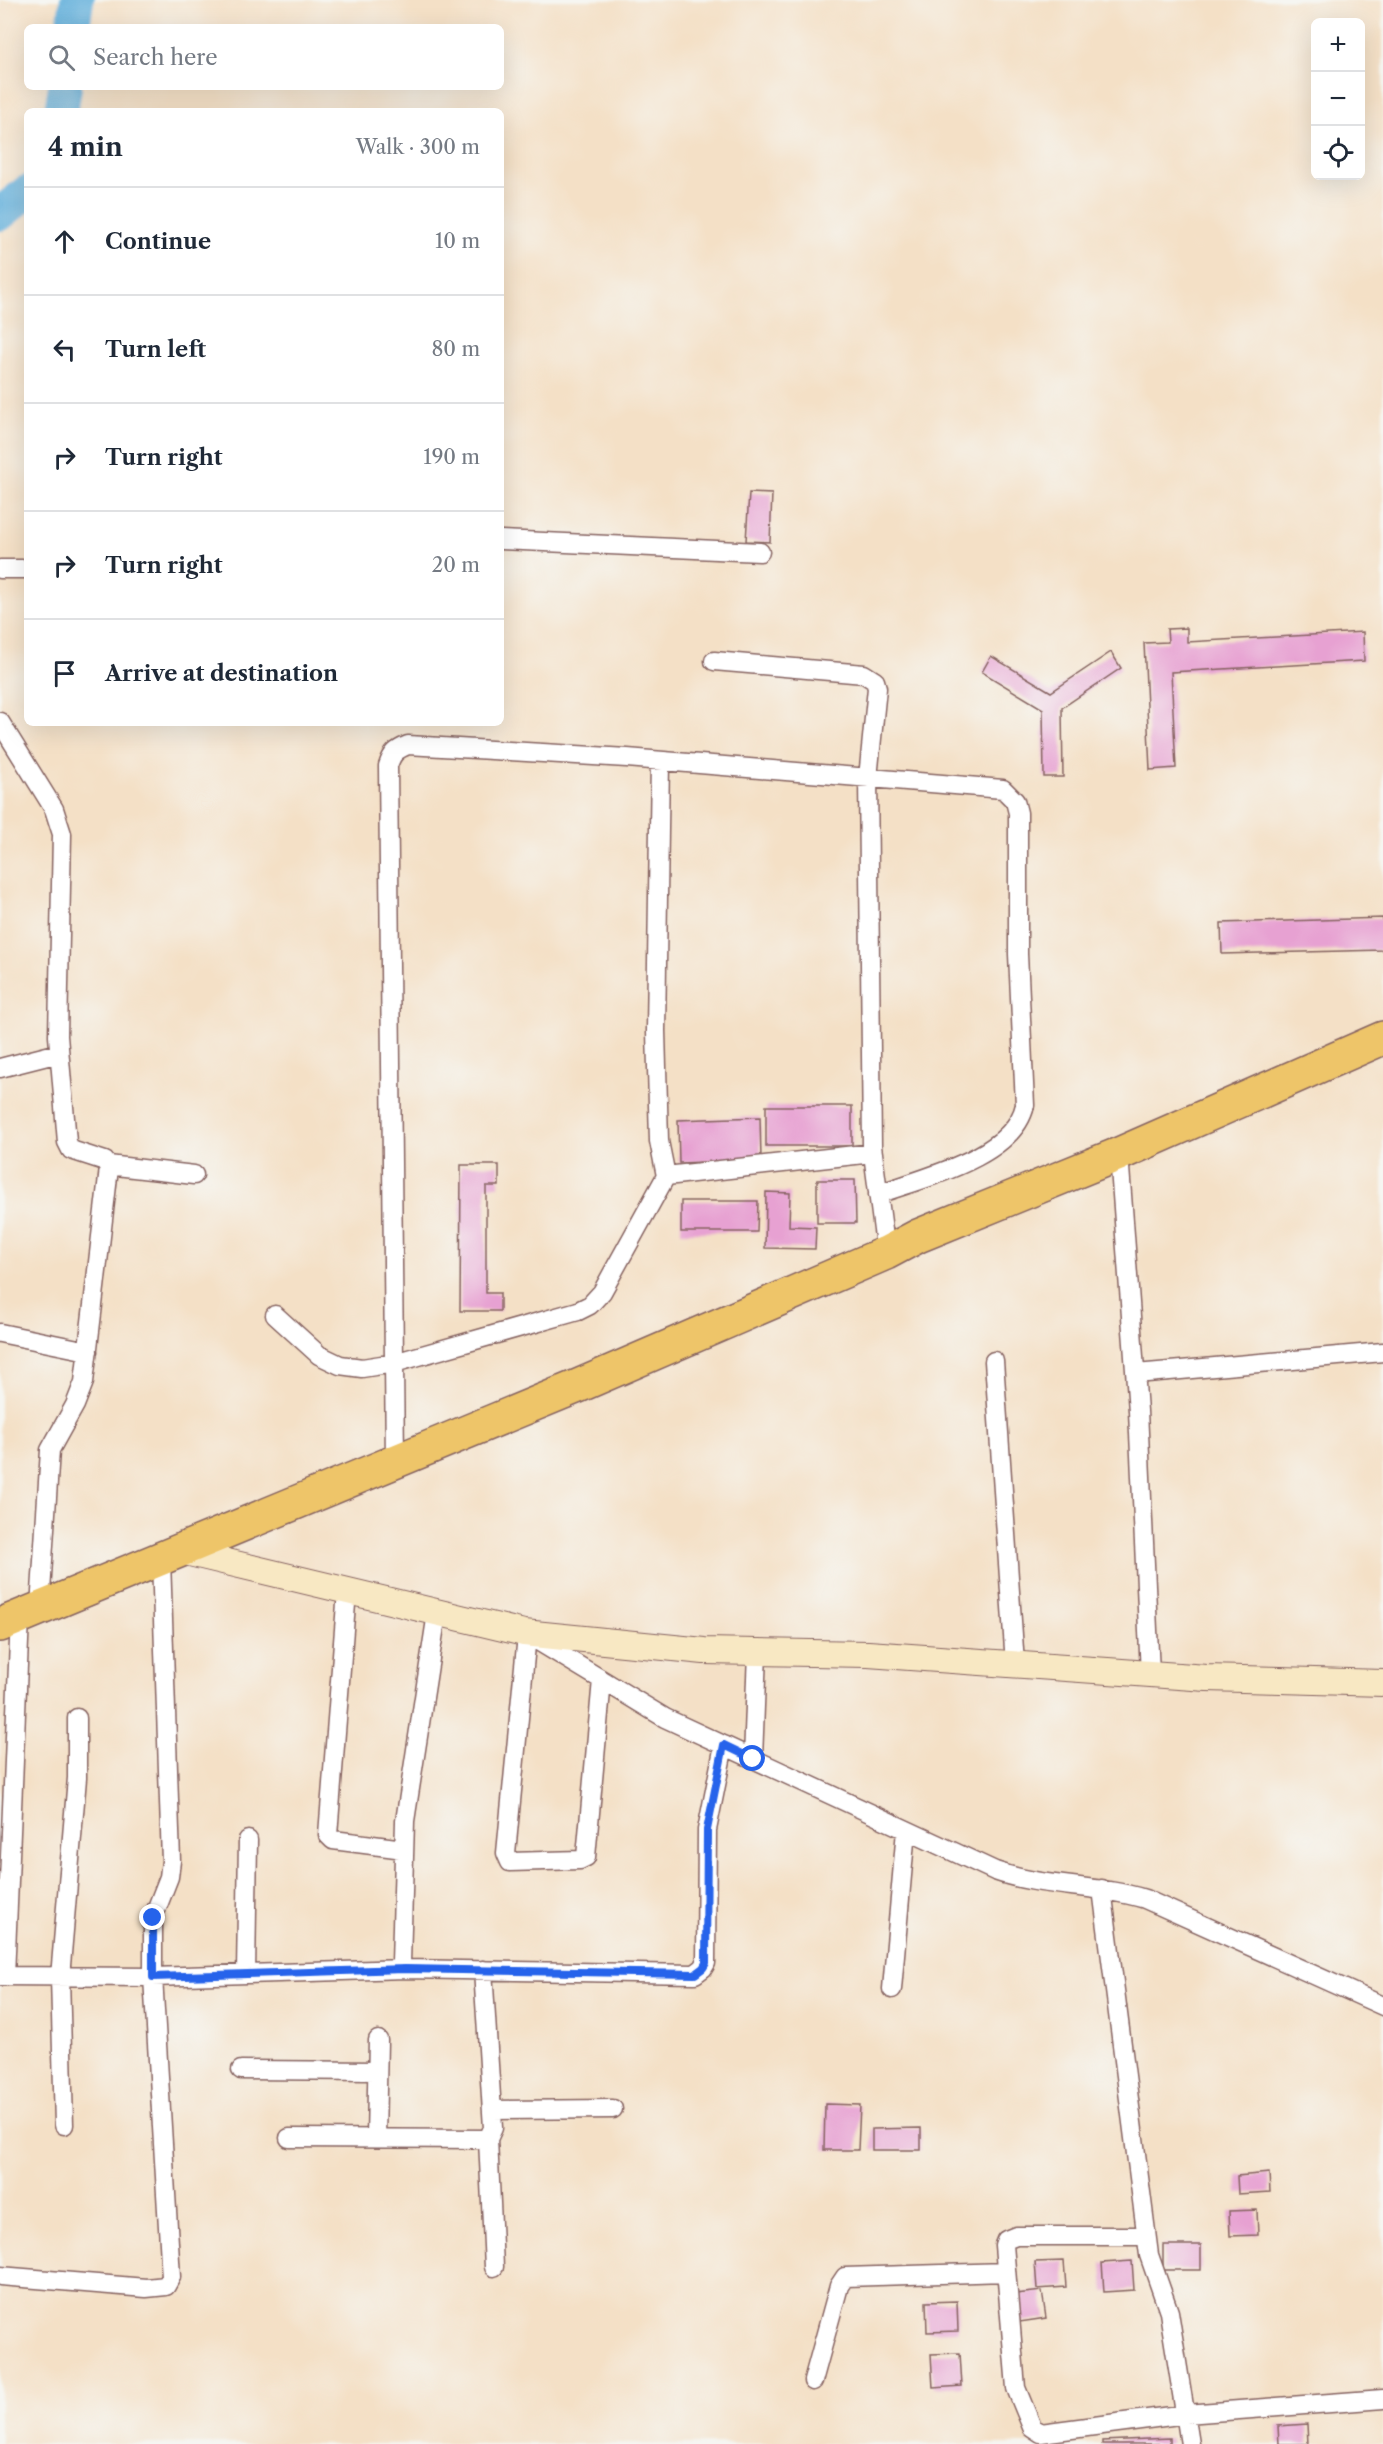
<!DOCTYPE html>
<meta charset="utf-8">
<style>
body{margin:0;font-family:"Libre Caslon Text",serif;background:#f2f2f3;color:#1f2937}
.controls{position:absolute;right:18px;top:18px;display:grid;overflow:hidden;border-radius:9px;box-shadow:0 6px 24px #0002}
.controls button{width:54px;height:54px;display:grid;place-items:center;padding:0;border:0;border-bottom:2px solid #e0e1e3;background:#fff;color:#1f2937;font:30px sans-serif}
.stop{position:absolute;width:18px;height:18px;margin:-14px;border:4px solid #2563eb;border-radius:50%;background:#fff}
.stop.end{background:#2563eb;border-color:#fff;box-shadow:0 2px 6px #0008}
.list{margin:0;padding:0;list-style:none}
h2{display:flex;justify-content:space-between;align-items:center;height:78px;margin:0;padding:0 24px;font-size:26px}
h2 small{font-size:20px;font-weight:400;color:#747a83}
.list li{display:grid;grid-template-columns:39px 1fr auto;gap:18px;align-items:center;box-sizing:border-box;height:108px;padding:0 24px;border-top:2px solid #e0e1e3}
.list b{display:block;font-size:22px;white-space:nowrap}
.list em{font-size:20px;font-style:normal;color:#747a83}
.icon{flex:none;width:33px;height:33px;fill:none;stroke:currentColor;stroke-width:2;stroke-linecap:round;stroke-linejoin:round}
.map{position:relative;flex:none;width:1383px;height:2444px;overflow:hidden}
.search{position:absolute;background:#fff;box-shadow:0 6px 24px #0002;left:24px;top:24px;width:480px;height:66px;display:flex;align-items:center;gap:15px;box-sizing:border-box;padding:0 21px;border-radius:9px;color:#747a83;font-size:22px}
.panel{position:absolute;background:#fff;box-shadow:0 6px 24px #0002;left:24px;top:108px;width:480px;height:618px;border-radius:9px}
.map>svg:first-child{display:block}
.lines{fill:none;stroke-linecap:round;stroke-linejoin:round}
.river{stroke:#61afdb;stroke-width:34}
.building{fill:#e7a1d2}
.street-casing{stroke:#866361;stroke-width:21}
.secondary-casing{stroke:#866361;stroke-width:28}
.highway-casing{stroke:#866361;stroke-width:36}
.street{stroke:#fff;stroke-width:18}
.secondary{stroke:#f8e8c3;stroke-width:26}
.highway{stroke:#eec569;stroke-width:33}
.route{stroke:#2563eb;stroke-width:8}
</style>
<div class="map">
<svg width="1383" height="2444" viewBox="0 0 1383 2444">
<rect width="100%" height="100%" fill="#f6f6f2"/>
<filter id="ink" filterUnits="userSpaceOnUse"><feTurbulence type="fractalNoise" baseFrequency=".0167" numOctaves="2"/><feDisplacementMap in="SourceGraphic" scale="12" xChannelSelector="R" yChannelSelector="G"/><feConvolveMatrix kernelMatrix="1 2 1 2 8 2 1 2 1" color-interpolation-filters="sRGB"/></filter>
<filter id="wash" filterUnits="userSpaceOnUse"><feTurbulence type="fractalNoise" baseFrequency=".008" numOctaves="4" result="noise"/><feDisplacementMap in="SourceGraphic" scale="24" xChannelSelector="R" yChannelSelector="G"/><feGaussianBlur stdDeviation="1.35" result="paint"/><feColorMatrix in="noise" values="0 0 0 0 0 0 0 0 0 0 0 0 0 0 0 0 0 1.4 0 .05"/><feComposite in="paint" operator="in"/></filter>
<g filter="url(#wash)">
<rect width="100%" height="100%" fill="#f4e0c6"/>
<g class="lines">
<path class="river" d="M73,27L77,0
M61,111L65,87
M0,214L27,192"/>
</g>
<g id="blocks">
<path class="building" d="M749,493L772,494L770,542L746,541Z
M1187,628V642L1363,632L1364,661L1171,672L1176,768L1150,770L1144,643L1168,642L1167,629Z
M1111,652L1121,668L1062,708L1063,777H1044L1043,709L982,672L991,656L1051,692Z
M1383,918V950L1222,954L1221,923Z
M766,1106H852V1146H766Z
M760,1117L761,1160L679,1163L678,1120Z
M461,1165H499V1186H486V1293H500V1311H460Z
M817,1180H855L856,1223H817Z
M766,1192L790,1193L789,1226L816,1227L815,1249L765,1248Z
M681,1201H758L757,1232H681Z
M825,2104L860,2105L858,2150H824Z
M921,2128V2150H872V2129Z
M1269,2173L1270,2192L1238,2194L1237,2176Z
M1257,2210L1258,2235L1230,2236L1229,2211Z
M1163,2245H1201V2270H1163Z
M1064,2261L1066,2287L1037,2289L1035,2262Z
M1132,2261L1134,2290L1104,2292L1102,2263Z
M1042,2291L1046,2318L1020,2322L1016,2294Z
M957,2301L958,2331L927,2332L926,2302Z
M960,2353L962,2386L933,2388L931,2354Z
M1307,2424L1308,2444H1279L1278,2426Z
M1170,2438V2444H1102V2441Z"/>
</g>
</g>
<g filter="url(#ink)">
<use href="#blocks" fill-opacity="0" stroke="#866361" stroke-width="1.5"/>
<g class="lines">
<g class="street-casing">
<path id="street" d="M501,540L760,552
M0,569H27
M714,661L864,674L875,681L877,688L868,778L872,1146L886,1253
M0,722L54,809L62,834L58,1036L67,1142L71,1150L105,1161L109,1168L84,1382L75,1405L50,1450L40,1608
M660,761L656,1031L659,1141L666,1176L873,1153
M0,1068L59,1053
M1119,1154L1138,1411L1150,1674
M108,1165L194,1175
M275,1315L319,1355L340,1365L362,1368L394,1363L578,1311L590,1305L602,1292L666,1176
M0,1333L88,1351
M994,1361L1015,1664
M1136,1374L1383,1352
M395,1461L388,766C392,753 396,750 408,745L627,758L1003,789L1015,801L1018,813V954L1025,1105C1014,1157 923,1178 878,1194
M347,1591L328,1835L333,1840L404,1849
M437,1613L405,1821L401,1963L405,1969L695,1974L703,1968L706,1963L707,1830L724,1745
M527,1635L506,1853L510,1862L580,1860L586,1857L602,1680
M528,1635L665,1718L995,1871C1043,1888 1096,1884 1145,1899L1383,2006
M753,1759L757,1652
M1102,1889L1149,2255L1169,2312L1190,2444
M246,1974L248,1840
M0,1976L153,1977L405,1969
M5,1976L20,1617
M892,1989L906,1830
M241,2070L377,2071
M492,2110L613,2109
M64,2125L60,1977L77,1778V1718
M289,2138L488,2139L493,2128L483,1970
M376,2138L378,2040
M488,2139L494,2267
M1146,2236H1016L1006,2240L1004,2245L1016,2388L1032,2427L1041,2433L1186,2414L1383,2399
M0,2276L146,2288L166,2286L171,2277L153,1977V1918L169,1877L171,1861L161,1559
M813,2381L839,2286L845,2277L1006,2272"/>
</g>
<g class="secondary-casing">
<path id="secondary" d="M181,1551L524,1633L704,1651L868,1654L1207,1678L1383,1683"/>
</g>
<g class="highway-casing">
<path id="highway" d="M0,1625L578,1386L886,1253L918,1236L1119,1154L1383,1038"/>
</g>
<use href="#street" class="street"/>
<use href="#secondary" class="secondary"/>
<use href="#highway" class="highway"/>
</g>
</g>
<g class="lines" filter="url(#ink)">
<path class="route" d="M153,1918V1977L405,1969L695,1974L703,1968L706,1963L707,1830L724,1745L753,1759"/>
</g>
</svg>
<div class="controls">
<button>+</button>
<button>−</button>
<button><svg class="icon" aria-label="locate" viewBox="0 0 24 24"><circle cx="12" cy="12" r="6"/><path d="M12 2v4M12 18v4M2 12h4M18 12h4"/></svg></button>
</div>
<div class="stop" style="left:753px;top:1759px"></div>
<div class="stop end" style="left:153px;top:1918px"></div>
<div class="search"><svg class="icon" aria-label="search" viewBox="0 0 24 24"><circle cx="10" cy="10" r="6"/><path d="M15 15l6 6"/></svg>Search here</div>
<section class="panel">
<h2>4 min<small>Walk · 300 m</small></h2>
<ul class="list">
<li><svg class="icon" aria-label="ahead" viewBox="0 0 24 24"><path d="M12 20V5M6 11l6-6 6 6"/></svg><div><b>Continue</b></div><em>10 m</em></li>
<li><svg class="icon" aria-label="left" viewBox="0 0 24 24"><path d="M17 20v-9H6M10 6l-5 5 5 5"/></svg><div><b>Turn left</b></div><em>80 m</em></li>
<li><svg class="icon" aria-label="right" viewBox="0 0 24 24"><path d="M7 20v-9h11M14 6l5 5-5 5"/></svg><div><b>Turn right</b></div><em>190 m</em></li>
<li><svg class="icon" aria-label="right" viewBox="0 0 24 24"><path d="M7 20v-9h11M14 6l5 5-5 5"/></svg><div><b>Turn right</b></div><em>20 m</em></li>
<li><svg class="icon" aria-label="arrive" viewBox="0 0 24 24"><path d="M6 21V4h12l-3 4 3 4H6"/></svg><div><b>Arrive at destination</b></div></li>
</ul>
</section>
</div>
